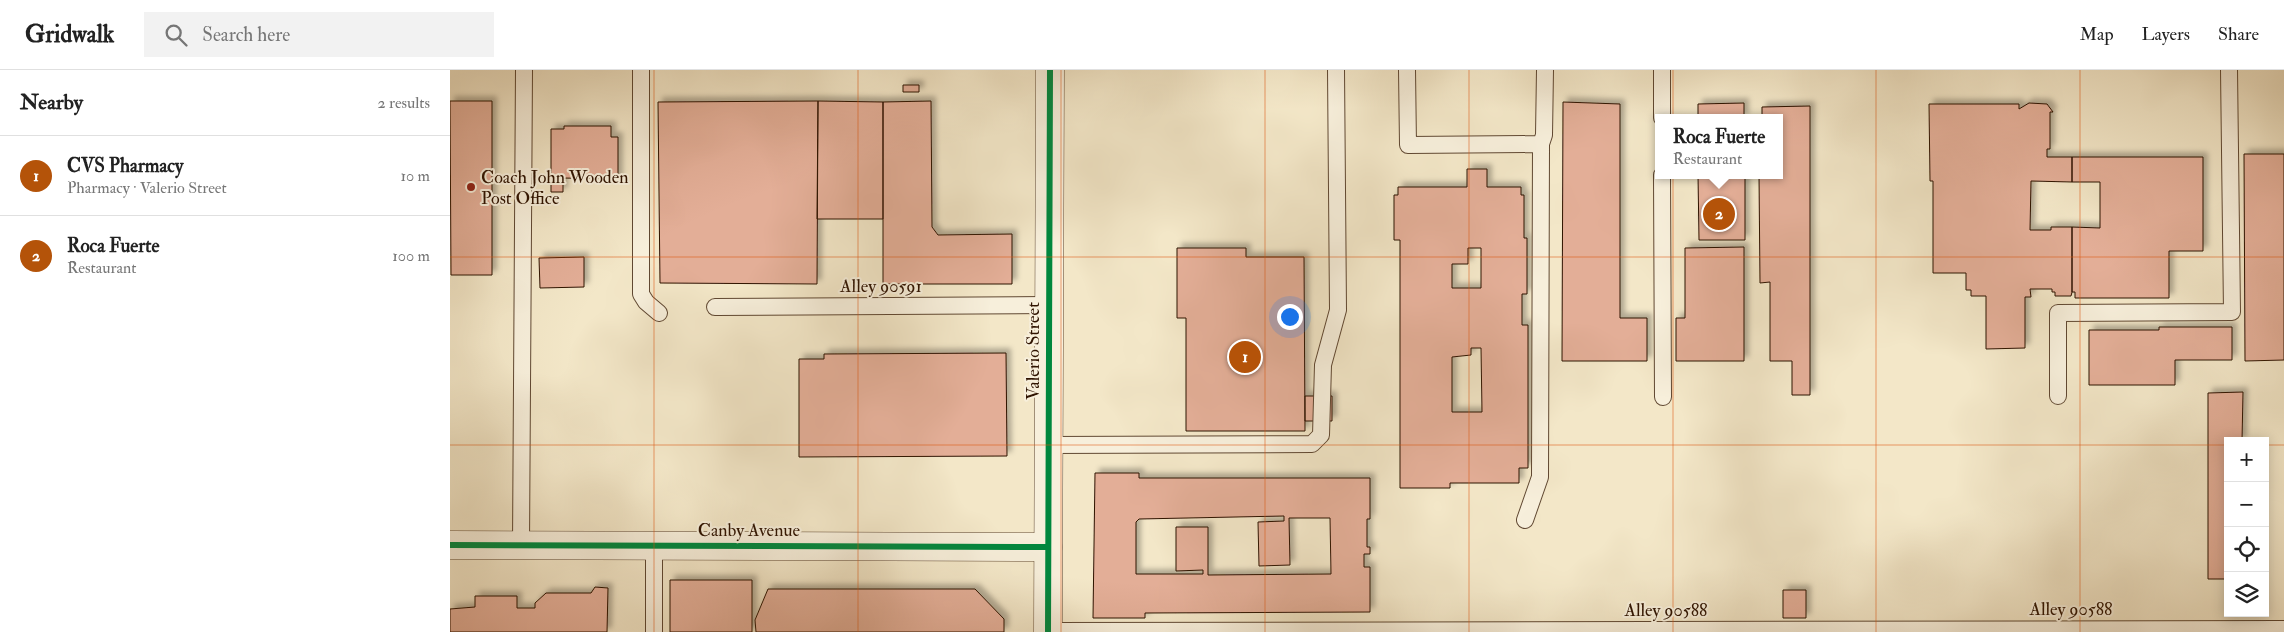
<!DOCTYPE html>
<meta charset="utf-8">
<style>
body{margin:0;font-family:"IM FELL Double Pica",serif;background:#f2f2f2;color:#222}
.controls{position:absolute;right:15px;bottom:15px;display:grid;overflow:hidden;border-radius:0px;box-shadow:0 2px 12px #0003}
.controls button{width:45px;height:45px;display:grid;place-items:center;padding:0;border:0;border-bottom:1px solid #e0e0e0;background:#fff;color:#222;font:25px sans-serif}
.you{position:absolute;left:839px;top:246px;width:18px;height:18px;margin:-12px;border:4px solid #fff;border-radius:50%;background:#1a73e8;box-shadow:0 0 0 8px #1a73e833}
.badge{display:grid;place-items:center;width:32px;height:32px;border-radius:50%;background:#b45309;color:#fff;font-size:16px;font-weight:700}
.pin{position:absolute;translate:-50% -50%;border:2px solid #fff;box-shadow:0 1px 5px #0006}
.popup{position:absolute;left:1205px;top:44px;width:128px;height:65px;box-sizing:border-box;display:grid;place-content:center;border-radius:0px;background:#fff;filter:drop-shadow(0 1px 4px #0005);font-size:16px;white-space:nowrap;color:#767676}
.popup b{font-size:19px;color:#222}
.popup::after{content:'';position:absolute;left:50%;top:100%;margin-left:-10px;border:10px solid transparent;border-top-color:#fff}
.list{margin:0;padding:0;list-style:none}
h2{display:flex;justify-content:space-between;align-items:center;height:65px;margin:0;padding:0 20px;font-size:21px}
h2 small{font-size:16px;font-weight:400;color:#767676}
.list li{display:grid;grid-template-columns:32px 1fr auto;gap:15px;align-items:center;box-sizing:border-box;height:80px;padding:0 20px;border-top:1px solid #e0e0e0}
.list b{display:block;font-size:19px;white-space:nowrap}
.list p{margin:0;font-size:16px;white-space:nowrap;color:#767676}
.list em{font-size:16px;font-style:normal;color:#767676}
.icon{flex:none;width:28px;height:28px;fill:none;stroke:currentColor;stroke-width:2;stroke-linecap:round;stroke-linejoin:round}
.map{position:relative;flex:none;width:1834px;height:562px;overflow:hidden}
header{display:flex;align-items:center;gap:30px;box-sizing:border-box;height:70px;padding:0 25px;background:#fff;border-bottom:1px solid #e0e0e0}
header strong{font-size:24px}
nav{display:flex;gap:28px;margin-inline-start:auto;font-size:18px}
.search{width:350px;height:45px;background:#f2f2f2;display:flex;align-items:center;gap:12px;box-sizing:border-box;padding:0 18px;border-radius:0px;color:#767676;font-size:19px}
main{display:flex}
aside{flex:1;background:#fff}
.map>svg:first-child{display:block}
.building{fill:#e3ae97;stroke:#2f1300;fill-rule:evenodd;filter:url(#shadow)}
.lines{fill:none;stroke-linecap:round;stroke-linejoin:round}
.service-casing{stroke:#604832;stroke-width:18}
.minor-casing{stroke:#604832;stroke-width:29}
.tertiary-casing{stroke:#604832;stroke-width:29}
.service{stroke:#f7efdb;stroke-width:16}
.minor{stroke:#f7efdb;stroke-width:28}
.tertiary{stroke:#f7efdb;stroke-width:28}
.cycleway-casing{stroke:#f7efdb;stroke-width:9}
.cycleway{stroke:#00873e;stroke-width:6}
.grid{fill:none;stroke:#df560b;stroke-width:1;stroke-opacity:0.55}
.poi-dot{fill:#8f2418;stroke:#f7efdb;stroke-width:2}
.labels{text-anchor:middle;stroke-width:4;stroke-linejoin:round;paint-order:stroke}
.poi-label{font-size:18px;fill:#2f1300;stroke:#f7efdb;text-anchor:start}
.street-label{font-size:18px;fill:#2f1300;stroke:#f7efdb}
</style>
<header>
<strong>Gridwalk</strong>
<div class="search"><svg class="icon" aria-label="search" viewBox="0 0 24 24"><circle cx="10" cy="10" r="6"/><path d="M15 15l6 6"/></svg>Search here</div>
<nav><a>Map</a><a>Layers</a><a>Share</a></nav>
</header>
<main>
<aside>
<h2>Nearby<small>2 results</small></h2>
<ul class="list">
<li><span class="badge">1</span><div><b>CVS Pharmacy</b><p>Pharmacy · Valerio Street</p></div><em>10 m</em></li>
<li><span class="badge">2</span><div><b>Roca Fuerte</b><p>Restaurant</p></div><em>100 m</em></li>
</ul>
</aside>
<div class="map">
<svg width="1834" height="562" viewBox="0 0 1834 562">
<defs>
<filter id="shadow"><feDropShadow dx="4.5" dy="-4.5" stdDeviation="2.5" flood-color="#0004"/></filter>
</defs>
<rect width="100%" height="100%" fill="#f3e7c8"/>
<filter id="stains"><feTurbulence type="fractalNoise" baseFrequency=".004" numOctaves="4"/><feColorMatrix values="0 0 0 0 .2 0 0 0 0 .09 0 0 0 0 .02 0 0 0 .5 -.17"/></filter>
<radialGradient id="worn" r=".72"><stop offset=".6" stop-color="#630" stop-opacity="0"/><stop offset="1" stop-color="#630" stop-opacity=".3"/></radialGradient>
<path class="building" d="M453,15H469V22H453Z
M0,31H42V205H1Z
M368,31L367,214L210,213L208,32Z
M368,31L433,32V149H367Z
M481,31L482,157L488,165L562,164V214H433V32Z
M1113,32L1170,34V248H1197V291H1112Z
M1294,33V48H1248V34Z
M1579,33L1597,34L1603,42H1600V79H1597V87H1622V112L1581,111L1580,160H1601V157H1622V222L1621,226H1605V222H1602V219H1580L1581,227H1575V278L1536,279V226H1521V220H1516V203H1483V111H1480L1479,34H1569V39Z
M1360,36V325H1342V291H1320V212L1310,213L1309,105H1329V48H1312V37Z
M114,56H161V67H168V113H162V109L113,108V122H101V59H114Z
M1794,84H1834V290L1795,291Z
M1622,87H1753V181H1719V228H1625V222H1622V157L1650,158V112H1622Z
M1017,99H1037V117H1071V125H1074V168H1077V224H1072V255H1078V398H1069V413H1000V418H950V170H944V125H948V117H1017ZM1018,178H1031V218H1002V194H1018ZM1021,278H1031L1032,342H1002V287L1021,285Z
M1248,105H1295V170H1249Z
M1294,177V291H1226V248H1235V178Z
M727,178H796V187H854L855,361H736V248H727Z
M134,187V217L90,218L89,188Z
M1709,257H1782V290H1725V315H1639V260H1709Z
M556,283L557,386L349,387V289H374V284Z
M1793,322L1792,371H1778V509H1758V323Z
M855,326H882V351H855Z
M645,403H689V408H920V449H917V477H920V484H914V497H920V542L695,543V548H643ZM834,446V451L808,452L809,496L840,495L839,448H880L881,504L758,505V457H726V501L753,500V504H686V452L689,449Z
M220,510H302V562H220Z
M145,517L158,518L157,562H0V539L25,537V526H67V538H85V533L96,523H141Z
M318,519H525L554,549V562H306L305,550Z
M1333,520H1356V548H1333Z"/>
<g class="lines">
<g class="service-casing">
<path id="service" d="M191,0V224L196,232L209,243
M957,0L958,75L1091,74
M1212,0V48
M1212,105L1213,327
M265,237L598,235
M1608,326V243L1782,242L1779,0
M598,375L862,374L871,365L873,295L888,240L886,0
M1075,450L1090,407L1091,74L1094,65L1095,0
M71,474L74,0
M204,475V562
M598,561L1834,559"/>
</g>
<g class="minor-casing">
<path id="minor" d="M0,475L598,477"/>
</g>
<g class="tertiary-casing">
<path id="tertiary" d="M598,562L600,0"/>
</g>
<use href="#service" class="service"/>
<use href="#minor" class="minor"/>
<use href="#tertiary" class="tertiary"/>
<g class="cycleway-casing">
<path id="cycleway" d="M0,475L598,477
M598,562L600,0"/>
</g>
<use href="#cycleway" class="cycleway"/>
</g>
<path class="grid" d="M204,0V562M408,0V562M611,0V562M815,0V562M1019,0V562M1223,0V562M1426,0V562M1630,0V562M0,187H1834M0,375H1778M1815,375H1834"/>
<circle class="poi-dot" cx="21" cy="117" r="5"/>
<g class="labels">
<g class="poi-label">
<text x="31" y="113">Coach John Wooden<tspan x="31" dy="21">Post Office</tspan></text>
</g>
<g class="street-label">
<text x="431" y="222">Alley 90591</text>
<text transform="translate(583 281) rotate(-90)" y="6">Valerio Street</text>
<text x="299" y="466">Canby Avenue</text>
<text x="1621" y="545">Alley 90588</text>
<text x="1216" y="546">Alley 90588</text>
</g>
</g>
<rect width="100%" height="100%" filter="url(#stains)"/>
<rect width="100%" height="100%" fill="url(#worn)"/>
</svg>
<div class="controls">
<button>+</button>
<button>−</button>
<button><svg class="icon" aria-label="locate" viewBox="0 0 24 24"><circle cx="12" cy="12" r="6"/><path d="M12 2v4M12 18v4M2 12h4M18 12h4"/></svg></button>
<button><svg class="icon" aria-label="layers" viewBox="0 0 24 24"><path d="M12 4l9 5-9 5-9-5zM3 14l9 5 9-5"/></svg></button>
</div>
<div class="you"></div>
<div class="pin badge" style="left:795px;top:287px">1</div>
<div class="pin badge" style="left:1269px;top:144px">2</div>
<div class="popup"><b>Roca Fuerte</b>Restaurant</div>
</div>
</main>
